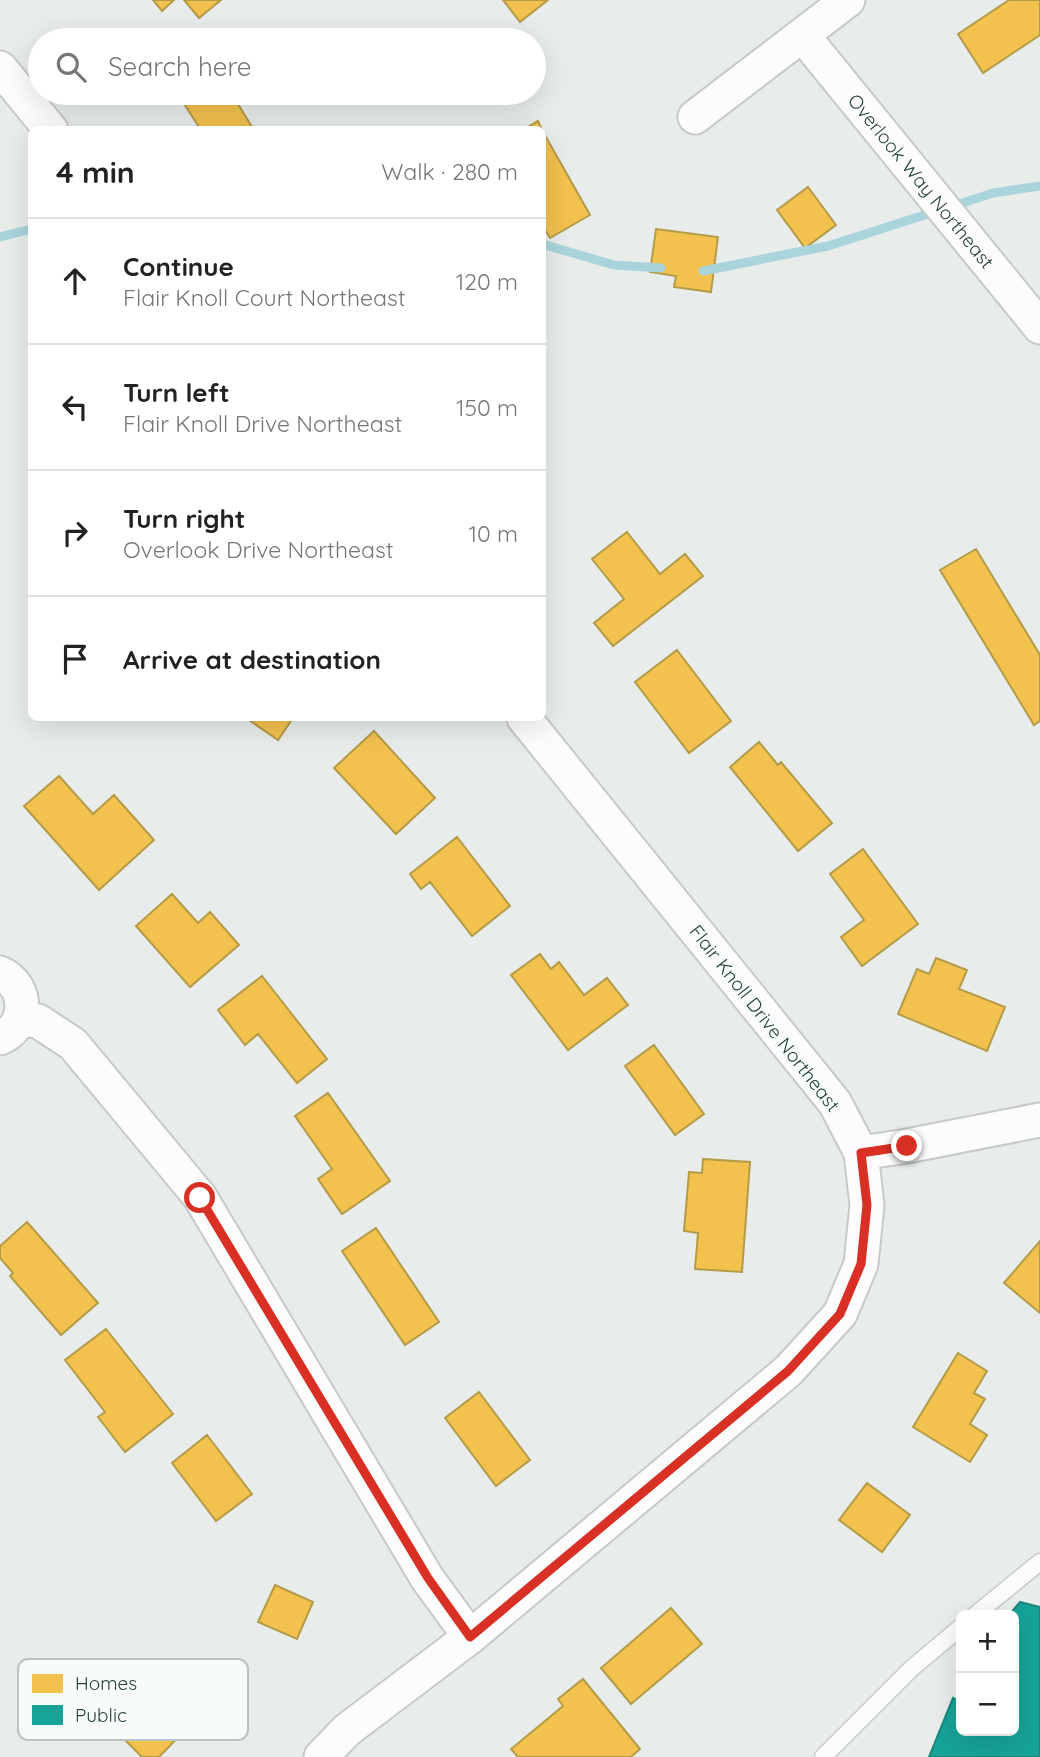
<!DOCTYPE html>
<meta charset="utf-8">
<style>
body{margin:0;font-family:Quicksand,sans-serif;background:#f2f2f2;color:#222}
.controls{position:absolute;right:21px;bottom:21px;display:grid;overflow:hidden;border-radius:10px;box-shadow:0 7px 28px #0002}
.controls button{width:63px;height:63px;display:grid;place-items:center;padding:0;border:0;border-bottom:2px solid #e0e0e0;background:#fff;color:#222;font:35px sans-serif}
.stop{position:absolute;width:21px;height:21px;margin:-16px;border:5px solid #d93025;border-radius:50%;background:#fff}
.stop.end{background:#d93025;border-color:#fff;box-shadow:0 2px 7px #0008}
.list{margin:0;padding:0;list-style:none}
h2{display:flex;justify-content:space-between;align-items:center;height:91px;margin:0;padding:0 28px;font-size:30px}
h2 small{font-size:23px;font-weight:400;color:#767676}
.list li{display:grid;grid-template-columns:46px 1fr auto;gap:21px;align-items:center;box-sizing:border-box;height:126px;padding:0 28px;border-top:2px solid #e0e0e0}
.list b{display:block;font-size:26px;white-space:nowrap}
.list p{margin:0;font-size:23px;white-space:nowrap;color:#767676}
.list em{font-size:23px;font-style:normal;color:#767676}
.icon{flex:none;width:38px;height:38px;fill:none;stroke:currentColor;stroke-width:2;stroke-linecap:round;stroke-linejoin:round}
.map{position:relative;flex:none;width:1040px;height:1757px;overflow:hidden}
.search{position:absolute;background:#fff;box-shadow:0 7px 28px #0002;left:28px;top:28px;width:518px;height:77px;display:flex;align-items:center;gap:18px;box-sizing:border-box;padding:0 24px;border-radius:38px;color:#767676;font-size:26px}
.panel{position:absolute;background:#fff;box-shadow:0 7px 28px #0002;left:28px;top:126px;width:518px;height:595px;border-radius:10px}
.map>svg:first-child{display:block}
.homes{fill:#f2c14e;stroke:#b49b48;stroke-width:2}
.public{fill:#17a398;stroke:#1b867c;stroke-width:2}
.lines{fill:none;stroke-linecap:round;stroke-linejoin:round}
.stream{stroke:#a9d4db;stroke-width:9}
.service-casing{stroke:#c5cac8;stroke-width:19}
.minor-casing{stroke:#c5cac8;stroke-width:37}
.service{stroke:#fcfcfc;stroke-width:16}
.minor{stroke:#fcfcfc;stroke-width:33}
.route{stroke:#d93025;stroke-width:9}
.labels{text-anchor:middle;stroke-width:7;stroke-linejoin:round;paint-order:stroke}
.street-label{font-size:19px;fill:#24423a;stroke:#f7fbf9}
.key{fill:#f7fbf9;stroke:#b8c4c0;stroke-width:2}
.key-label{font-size:19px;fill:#24423a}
</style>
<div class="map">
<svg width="1040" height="1757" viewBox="0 0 1040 1757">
<rect width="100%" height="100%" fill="#e8edeb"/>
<path class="homes" d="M153,0H174L162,11Z
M184,0H221L199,18Z
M503,0H548L520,22Z
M1009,0H1040V35L983,73L958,34Z
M177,93H237L242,101L238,104L254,130H201Z
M538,121L542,130H523Z
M542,130L590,215L550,238L542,225Z
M808,187L836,225L805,248L777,210Z
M656,229L718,237L711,292L674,287L676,276L650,272Z
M627,532L660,574L685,554L703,576L613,646L594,623L624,599L592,559Z
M976,549L1040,655V721L1034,725L940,570Z
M677,650L731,721L689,753L635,682Z
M246,718H293L278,740Z
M374,731L435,798L396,834L334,768Z
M759,742L778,765L781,762L832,823L798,851L730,767Z
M59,776L93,814L114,795L154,840L99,890L24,806Z
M457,837L510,906L472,936L430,882L421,889L410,874Z
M863,849L918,924L862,966L841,937L864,920L830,874Z
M172,894L198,923L210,912L239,945L190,987L136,926Z
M540,954L551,969L559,962L584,995L607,978L628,1005L568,1050L511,975Z
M936,958L967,970L959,989L1005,1007L987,1051L898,1014L917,969L929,974Z
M262,976L327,1059L297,1083L258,1034L245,1045L218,1010Z
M654,1045L704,1114L675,1135L625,1066Z
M328,1093L390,1181L342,1214L318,1179L332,1169L295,1116Z
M703,1159L750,1162L742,1272L695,1269L698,1233L684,1231L689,1172L702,1173Z
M27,1222L98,1303L61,1335L10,1276L13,1273L0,1258V1246Z
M376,1228L439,1322L405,1345L342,1251Z
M1040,1241V1313L1004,1283Z
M106,1329L173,1414L125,1452L98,1417L105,1412L65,1360Z
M958,1353L987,1371L974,1393L985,1399L970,1424L987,1435L970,1462L913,1427Z
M479,1392L530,1460L496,1486L445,1418Z
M207,1435L252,1494L216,1521L172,1463Z
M867,1483L910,1515L882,1552L839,1520Z
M275,1585L313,1602L297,1639L258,1622Z
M671,1608L702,1644L631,1704L601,1668Z
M191,1665L221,1693L159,1757H142L122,1737Z
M583,1679L640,1749L631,1757H518L511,1749L563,1706L558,1699Z"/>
<path class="public" d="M1020,1602L1040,1607V1757H929L953,1698L961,1702V1731H1014V1615H1009Z"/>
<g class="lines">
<path class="stream" d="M950,207L993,193L1040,186
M0,237L32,229
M542,244L614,265L661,268
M703,271L828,246L937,211"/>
<g class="service-casing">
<path id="service" d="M975,1615L1040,1562
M823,1757L912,1668L961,1627"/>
</g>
<g class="minor-casing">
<g id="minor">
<path id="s1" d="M803,36L1040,327"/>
<path d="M0,68L51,130"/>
<path d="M695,117L848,0"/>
<path d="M0,973C29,986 29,1026 0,1038"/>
<path d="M20,1019L38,1021L73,1044L200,1197L427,1578L470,1637"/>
<path d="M861,1153L907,1146L1040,1120"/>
<path d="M321,1757L347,1730L470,1637L788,1371L840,1314L861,1264L867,1205L861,1153L835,1103L524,718"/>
</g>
</g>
<use href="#service" class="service"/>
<use href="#minor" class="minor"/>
</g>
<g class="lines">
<path class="route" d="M200,1198L428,1578L470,1637L788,1371L840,1314L861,1264L867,1205L861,1153L907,1146"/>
</g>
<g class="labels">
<g class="street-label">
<text dy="7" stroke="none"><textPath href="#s1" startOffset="187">Overlook Way Northeast</textPath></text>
<text transform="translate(765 1018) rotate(52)" y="7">Flair Knoll Drive Northeast</text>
</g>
</g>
<rect x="18" y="1659" width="230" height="81" rx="10" class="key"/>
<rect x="32" y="1674" width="31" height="19" fill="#f2c14e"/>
<rect x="32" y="1705" width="31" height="20" fill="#17a398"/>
<g class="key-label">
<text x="75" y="1690">Homes</text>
<text x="75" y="1722">Public</text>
</g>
</svg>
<div class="controls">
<button>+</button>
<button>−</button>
</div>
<div class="stop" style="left:200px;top:1198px"></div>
<div class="stop end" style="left:907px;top:1146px"></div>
<div class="search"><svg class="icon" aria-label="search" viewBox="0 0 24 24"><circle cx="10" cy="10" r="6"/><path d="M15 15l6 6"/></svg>Search here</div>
<section class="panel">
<h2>4 min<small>Walk · 280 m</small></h2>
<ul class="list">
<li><svg class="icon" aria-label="ahead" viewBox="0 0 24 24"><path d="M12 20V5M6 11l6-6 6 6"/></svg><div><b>Continue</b><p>Flair Knoll Court Northeast</p></div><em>120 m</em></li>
<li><svg class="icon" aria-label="left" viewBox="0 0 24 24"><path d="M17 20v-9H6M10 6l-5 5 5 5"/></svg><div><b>Turn left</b><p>Flair Knoll Drive Northeast</p></div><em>150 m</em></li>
<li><svg class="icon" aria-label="right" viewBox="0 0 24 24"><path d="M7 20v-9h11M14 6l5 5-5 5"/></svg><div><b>Turn right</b><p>Overlook Drive Northeast</p></div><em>10 m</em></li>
<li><svg class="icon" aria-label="arrive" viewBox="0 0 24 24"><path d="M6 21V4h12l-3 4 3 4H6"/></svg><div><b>Arrive at destination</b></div></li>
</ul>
</section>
</div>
